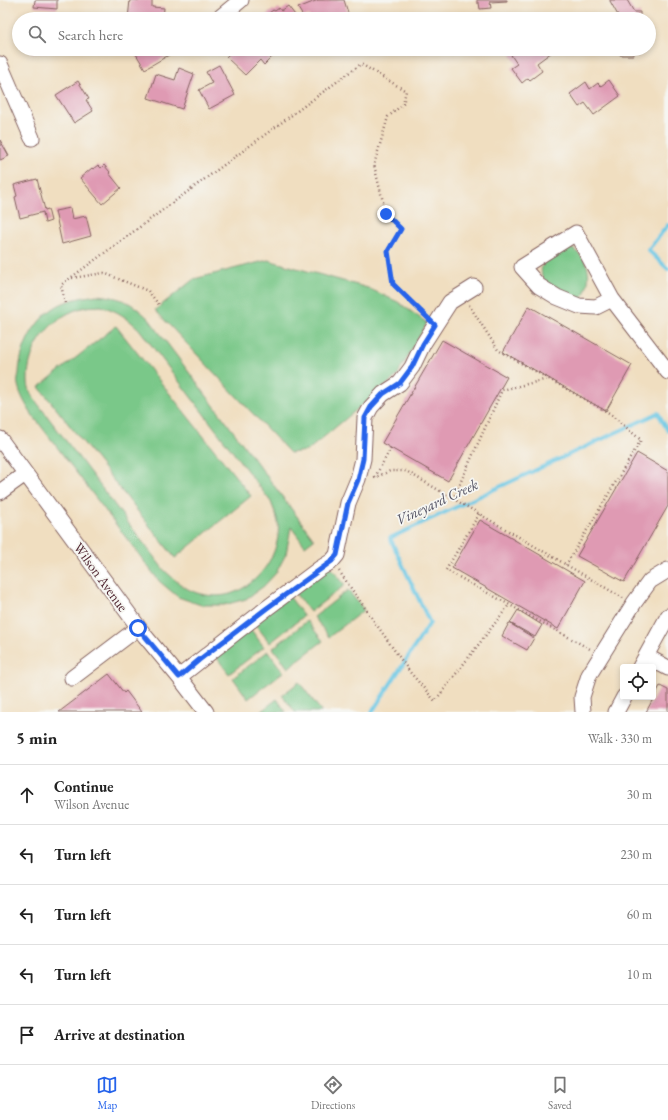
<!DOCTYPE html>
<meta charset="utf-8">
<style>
body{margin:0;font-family:"EB Garamond",serif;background:#f6f6f6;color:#222}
.controls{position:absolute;right:12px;bottom:12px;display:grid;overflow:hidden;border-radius:4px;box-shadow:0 2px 6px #0003}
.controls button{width:36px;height:36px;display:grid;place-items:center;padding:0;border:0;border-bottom:1px solid #e0e0e0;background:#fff;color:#222;font:20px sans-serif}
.stop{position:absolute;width:12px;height:12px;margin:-9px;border:3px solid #2563eb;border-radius:50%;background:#fff}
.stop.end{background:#2563eb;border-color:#fff;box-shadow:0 1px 4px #0008}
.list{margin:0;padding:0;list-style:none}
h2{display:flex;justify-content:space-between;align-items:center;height:52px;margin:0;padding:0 16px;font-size:17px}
h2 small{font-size:13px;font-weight:400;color:#767676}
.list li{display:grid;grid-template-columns:26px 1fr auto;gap:12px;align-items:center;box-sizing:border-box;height:60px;padding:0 16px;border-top:1px solid #e0e0e0}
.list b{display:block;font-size:15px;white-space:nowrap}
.list p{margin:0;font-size:13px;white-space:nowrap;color:#767676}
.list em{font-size:13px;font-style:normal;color:#767676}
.icon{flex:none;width:22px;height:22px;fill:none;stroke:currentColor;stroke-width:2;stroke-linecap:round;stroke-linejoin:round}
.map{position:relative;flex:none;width:668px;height:712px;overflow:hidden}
.search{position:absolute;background:#fff;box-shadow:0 2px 6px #0003;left:12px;right:12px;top:12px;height:44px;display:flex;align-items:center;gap:10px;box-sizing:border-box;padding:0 14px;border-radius:22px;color:#767676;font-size:15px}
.sheet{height:352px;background:#fff}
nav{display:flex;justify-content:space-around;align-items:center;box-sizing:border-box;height:56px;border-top:1px solid #e0e0e0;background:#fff;font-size:11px;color:#767676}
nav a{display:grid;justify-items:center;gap:2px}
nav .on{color:#2563eb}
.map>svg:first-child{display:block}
.green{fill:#7ac889;stroke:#62745a;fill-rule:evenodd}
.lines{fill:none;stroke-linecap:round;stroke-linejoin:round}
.stream{stroke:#66c6e4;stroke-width:4}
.building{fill:#df9ab3}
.minor-casing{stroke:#84625f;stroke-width:17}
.path{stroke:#84625f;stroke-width:2.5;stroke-dasharray:1 3;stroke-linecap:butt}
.minor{stroke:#fff;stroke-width:15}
.route{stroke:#2563eb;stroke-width:5}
.labels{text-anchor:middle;stroke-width:3.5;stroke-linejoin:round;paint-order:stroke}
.street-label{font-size:14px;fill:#4a1f2b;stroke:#f6f6f2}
.water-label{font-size:15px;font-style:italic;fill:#525162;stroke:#f6f6f2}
</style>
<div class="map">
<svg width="668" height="712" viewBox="0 0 668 712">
<rect width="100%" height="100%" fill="#f6f6f2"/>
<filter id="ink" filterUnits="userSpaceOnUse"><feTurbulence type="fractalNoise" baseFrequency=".025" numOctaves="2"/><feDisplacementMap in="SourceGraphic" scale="8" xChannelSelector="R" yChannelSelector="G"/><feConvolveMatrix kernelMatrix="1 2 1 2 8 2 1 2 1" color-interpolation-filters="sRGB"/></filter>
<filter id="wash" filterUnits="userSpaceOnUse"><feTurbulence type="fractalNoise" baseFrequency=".012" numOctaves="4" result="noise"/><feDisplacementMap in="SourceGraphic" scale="16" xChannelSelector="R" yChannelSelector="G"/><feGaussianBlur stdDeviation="0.9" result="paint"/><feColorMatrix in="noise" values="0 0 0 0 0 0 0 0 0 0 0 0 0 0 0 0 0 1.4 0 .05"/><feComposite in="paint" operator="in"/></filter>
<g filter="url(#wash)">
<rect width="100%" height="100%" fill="#f0dec0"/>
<path class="green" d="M571,248C592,259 593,282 580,301C571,298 547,287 543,278C535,260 557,250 571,248Z
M268,260L368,288L398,302L427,323L396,377L307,451L290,453L155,310L194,279Z
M97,295C123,298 130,301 149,319L314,539L305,546L291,527L286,554L276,573L264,586L246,599L224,605H201L178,597L159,581L31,413C26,405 20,395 18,385C17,382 18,377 19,373C20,347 35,318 59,305C71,299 84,297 97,295ZM101,306C118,311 126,317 139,329L271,502C273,508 277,516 278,522C282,552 259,585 230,594C220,597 207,596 197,593C184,589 174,579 164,570L32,396C30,391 28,386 28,381C27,347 52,314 86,307C91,306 96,307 101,306Z
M116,326L251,496L175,558L39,387Z
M329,565L345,585L310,612L294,592Z
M348,590L364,610L329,637L314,617Z
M289,596L304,616L270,643L254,623Z
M307,621L323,641L288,668L273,648Z
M249,627L264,647L229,674L214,654Z
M268,651L283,672L248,699L233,678Z
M299,682L322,712H295L282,695Z
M277,699L286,712H260Z"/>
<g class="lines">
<path class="stream" d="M668,225L648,250L668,269
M372,712L430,623L390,538L658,413L668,431"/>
</g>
<g id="blocks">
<path class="building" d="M35,0H57V9L34,7Z
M130,0H152V7L164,8L163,19H128Z
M318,0H344L349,16L341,19H311L308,15L304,18L298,8Z
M477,0H507V1L490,2L491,8L480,9L479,3H477Z
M610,0H627L634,12H640V19H620L610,1Z
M288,6L298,19H261L273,10L275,11L279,8L281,11Z
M37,13L53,14V19H36Z
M32,49H47V53H31Z
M133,49H172L174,52L145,69Z
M234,49H266L273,56L264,65L260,60L245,75L226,57Z
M520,49H550L552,52L537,63L542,71L530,80L528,78L522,83L511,68L517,64L511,55Z
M620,49H640V51H633V55H620Z
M219,65L235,95L209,109L199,90L212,83L206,72Z
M179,68L194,74L182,109L148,98L156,74L175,80Z
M609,80L620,96L594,115L585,103L579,107L570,94L586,82L590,89L598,83L601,86Z
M78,81L89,99L86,100L93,111L74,123L56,95Z
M0,140L9,156L0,160Z
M98,165L101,168L104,165L110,172L109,173L121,188L102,204L80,178L92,168L93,169Z
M37,179L45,210L48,209L51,221L45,223L43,212L20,218L15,197L17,196L14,185Z
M70,208L72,219L86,216L91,236L62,244L55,211Z
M529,306L632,365L606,411L503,352Z
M442,340L507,377L448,481L382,443Z
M637,453L668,471V506L624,582L577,556Z
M480,520L585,581L558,629L452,568Z
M518,610L542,625L535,637L510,623Z
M509,623L534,638L527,650L502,636Z
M109,674L124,693L126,691L142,712H59Z
M660,686L668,690V712H646Z"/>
</g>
</g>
<g filter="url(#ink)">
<use href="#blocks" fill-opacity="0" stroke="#84625f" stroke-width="1"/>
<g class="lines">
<g class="minor-casing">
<path id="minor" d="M218,19L241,0
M0,64L32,138
M612,299L596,307L579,306L557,297L539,286L522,267L576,233L612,299L668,372
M0,439L145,636L179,677L206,712
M0,492L25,474
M646,656L668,668
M640,667L668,616
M179,677L267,608L319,569L332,561L337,555L348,503L358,479L363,459L365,418L371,407L383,394L400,383L412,367L423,344L450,302L474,287
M72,678L138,628
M583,712L582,697L589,675L634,603L650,581L668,570
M616,712L624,697"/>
</g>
<path class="path" d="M72,278L104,273L148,291L160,306
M65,303L61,285L361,64L406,91L403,104L388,117L374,165L386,214L401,229L388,251L393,284L426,316
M469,305L498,350L609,413L641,440L566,565
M375,477L391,448
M374,478L390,471H406L623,598
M453,499L502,390L548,379
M479,514L446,570L590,649
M339,571L409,671L435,701L509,605"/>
<use href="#minor" class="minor"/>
</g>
</g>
<g class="lines" filter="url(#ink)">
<path class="route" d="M138,628L179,677L199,660L267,608L332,561L337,555L348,503L358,480L363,459L365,418L371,407L383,394L400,383L412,367L423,344L435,325L393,284L388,251L401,229L386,214"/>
</g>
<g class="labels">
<g class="street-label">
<text transform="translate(101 577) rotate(54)" y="5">Wilson Avenue</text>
</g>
<g class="water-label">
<text transform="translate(437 502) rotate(-25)" y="5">Vineyard Creek</text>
</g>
</g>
</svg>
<div class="controls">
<button><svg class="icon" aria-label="locate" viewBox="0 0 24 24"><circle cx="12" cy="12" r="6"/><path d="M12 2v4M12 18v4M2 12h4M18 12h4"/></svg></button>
</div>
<div class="stop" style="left:138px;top:628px"></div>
<div class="stop end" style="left:386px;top:214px"></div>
<div class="search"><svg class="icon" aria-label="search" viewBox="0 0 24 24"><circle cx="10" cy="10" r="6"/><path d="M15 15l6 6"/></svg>Search here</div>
</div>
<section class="sheet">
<h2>5 min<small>Walk · 330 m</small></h2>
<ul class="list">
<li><svg class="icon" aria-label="ahead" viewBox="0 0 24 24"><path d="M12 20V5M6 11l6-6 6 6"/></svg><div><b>Continue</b><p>Wilson Avenue</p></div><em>30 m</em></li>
<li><svg class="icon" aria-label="left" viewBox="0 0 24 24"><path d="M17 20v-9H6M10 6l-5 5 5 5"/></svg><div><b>Turn left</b></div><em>230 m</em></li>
<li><svg class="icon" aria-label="left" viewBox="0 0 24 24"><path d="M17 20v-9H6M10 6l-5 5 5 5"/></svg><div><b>Turn left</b></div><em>60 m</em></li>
<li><svg class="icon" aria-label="left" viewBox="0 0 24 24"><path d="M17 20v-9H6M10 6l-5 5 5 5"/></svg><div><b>Turn left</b></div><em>10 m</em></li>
<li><svg class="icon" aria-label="arrive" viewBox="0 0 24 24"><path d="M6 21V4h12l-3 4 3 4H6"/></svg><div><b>Arrive at destination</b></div></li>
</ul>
</section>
<nav>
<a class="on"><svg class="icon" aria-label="map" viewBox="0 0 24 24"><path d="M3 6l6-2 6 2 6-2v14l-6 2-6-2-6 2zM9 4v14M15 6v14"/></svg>Map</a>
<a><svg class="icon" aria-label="directions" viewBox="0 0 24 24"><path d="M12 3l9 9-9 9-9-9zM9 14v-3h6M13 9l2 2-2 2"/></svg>Directions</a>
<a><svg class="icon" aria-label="saved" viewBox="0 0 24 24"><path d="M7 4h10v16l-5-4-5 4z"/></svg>Saved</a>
</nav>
